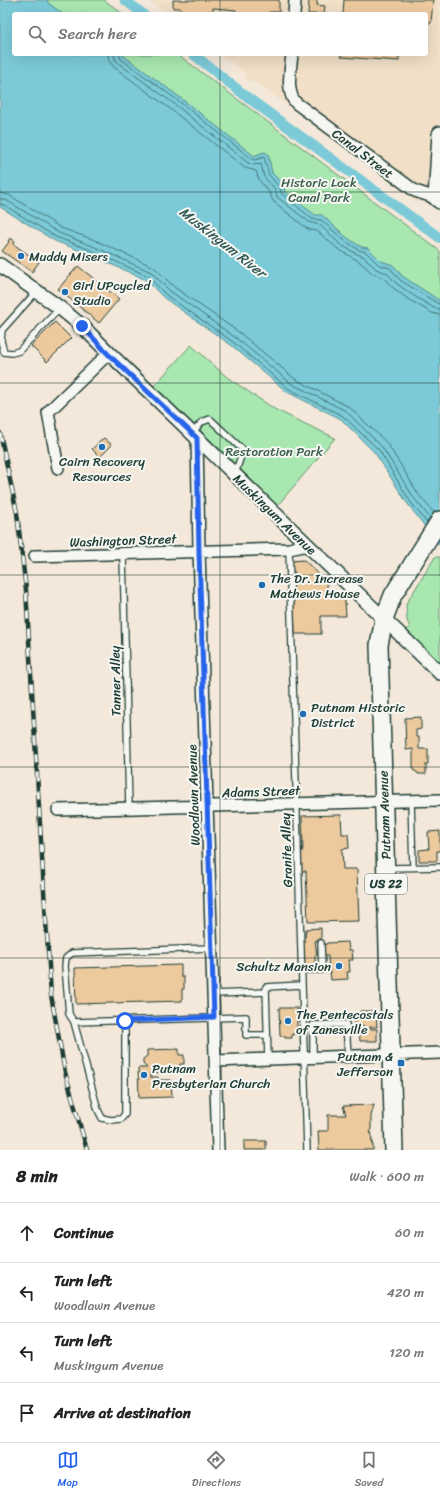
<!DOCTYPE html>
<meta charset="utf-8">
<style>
body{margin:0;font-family:Sriracha,sans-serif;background:#f2f2f2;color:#222}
.stop{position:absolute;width:12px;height:12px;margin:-9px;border:3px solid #2563eb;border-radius:50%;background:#fff}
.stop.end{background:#2563eb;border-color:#fff;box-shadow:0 1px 4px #0008}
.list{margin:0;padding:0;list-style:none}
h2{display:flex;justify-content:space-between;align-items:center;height:52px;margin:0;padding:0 16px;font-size:17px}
h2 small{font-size:13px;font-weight:400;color:#767676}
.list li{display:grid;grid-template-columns:26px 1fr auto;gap:12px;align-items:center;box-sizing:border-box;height:60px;padding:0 16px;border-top:1px solid #e0e0e0}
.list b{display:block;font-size:15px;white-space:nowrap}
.list p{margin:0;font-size:13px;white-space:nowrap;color:#767676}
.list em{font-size:13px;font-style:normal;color:#767676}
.icon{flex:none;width:22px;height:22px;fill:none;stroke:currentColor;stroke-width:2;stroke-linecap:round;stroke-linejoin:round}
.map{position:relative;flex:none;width:440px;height:1150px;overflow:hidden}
.search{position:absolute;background:#fff;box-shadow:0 4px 16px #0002;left:12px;right:12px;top:12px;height:44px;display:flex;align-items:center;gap:10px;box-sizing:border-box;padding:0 14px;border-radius:4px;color:#767676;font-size:15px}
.sheet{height:292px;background:#fff}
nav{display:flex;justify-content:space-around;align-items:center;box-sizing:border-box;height:56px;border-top:1px solid #e0e0e0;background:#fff;font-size:11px;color:#767676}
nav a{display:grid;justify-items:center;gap:2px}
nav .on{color:#2563eb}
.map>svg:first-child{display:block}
.built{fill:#f1dfc7}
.green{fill:#a8e7af;stroke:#649272}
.water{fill:#7bcad8;stroke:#569296}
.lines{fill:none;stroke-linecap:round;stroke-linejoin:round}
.shore{stroke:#447576;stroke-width:1}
.canal{stroke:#7bcad8;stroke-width:10}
.building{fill:#edc99e;stroke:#1f3d34}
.service-casing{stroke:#1f3d34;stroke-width:8}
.minor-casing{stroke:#1f3d34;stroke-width:14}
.tertiary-casing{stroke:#1f3d34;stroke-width:16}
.secondary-casing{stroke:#1f3d34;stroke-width:18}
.primary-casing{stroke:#1f3d34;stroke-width:20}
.service{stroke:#f6f6f2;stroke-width:5.5}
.minor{stroke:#f6f6f2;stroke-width:11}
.tertiary{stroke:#f6f6f2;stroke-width:13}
.secondary{stroke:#f6f6f2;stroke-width:15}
.primary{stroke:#f6f6f2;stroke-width:17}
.rail-casing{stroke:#1f3d34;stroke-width:4.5}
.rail{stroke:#f6f6f2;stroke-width:3;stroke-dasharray:9;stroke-linecap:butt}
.route{stroke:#2563eb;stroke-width:5}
.grid{fill:none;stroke:#1f3d34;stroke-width:1;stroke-opacity:0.55}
.poi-dot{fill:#1f6fb2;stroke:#f6f6f2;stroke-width:1.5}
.labels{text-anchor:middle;stroke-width:4;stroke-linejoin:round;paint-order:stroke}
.shield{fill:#f6f6f2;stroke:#60746d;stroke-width:1}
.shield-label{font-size:12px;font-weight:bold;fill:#1f3d34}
.street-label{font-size:13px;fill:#1f3d34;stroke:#f6f6f2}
.park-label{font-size:13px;fill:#3a5f4d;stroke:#f6f6f2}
.poi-label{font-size:13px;fill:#1f3d34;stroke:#f6f6f2;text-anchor:start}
.water-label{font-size:14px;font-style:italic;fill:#315955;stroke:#f6f6f2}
</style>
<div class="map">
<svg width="440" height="1150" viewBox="0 0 440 1150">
<rect width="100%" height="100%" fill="#f3e8d9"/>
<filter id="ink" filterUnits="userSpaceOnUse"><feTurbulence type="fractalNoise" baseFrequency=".025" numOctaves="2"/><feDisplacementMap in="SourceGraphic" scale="8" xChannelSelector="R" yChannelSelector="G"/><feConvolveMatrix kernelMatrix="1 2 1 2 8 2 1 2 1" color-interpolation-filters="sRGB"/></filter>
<g filter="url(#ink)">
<path class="built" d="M148,0H440V211L426,200L417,202L266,89L247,79L245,77L246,73L219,54H426V14H166Z"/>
<path class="green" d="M47,0H104L123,14H63L48,3Z
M121,54H177L440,251V301L402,276L393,265L381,261L368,248L361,247L346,237L338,229L315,216L284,191L285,187L272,173L268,154L264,152L254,156L178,96Z
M191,345L228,378L276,410L335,438L277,506L153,387Z
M435,557H440V663L406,630L410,627L407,621L406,604Z"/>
<path class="water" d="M0,0H47L48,3L63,14H14V54H121L178,96L254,156L264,152L268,154L272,173L285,187L284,191L315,215H322L346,237L361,247L368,248L381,261L393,265L402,276L440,301V546L407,503L375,453L341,419L287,392L231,345L164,298L146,280L86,253L55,241L0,207Z"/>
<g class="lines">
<path class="shore" d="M108,54L109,61L114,67L169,108L245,168L256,171L259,180L269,192L273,201L305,227L310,230L317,231L338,249L360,262L373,274L384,278L392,287L408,299L432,313L440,315
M114,54L115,59L118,63L173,103L248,163L253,165L261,164L264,177L275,189L277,197L309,222L320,225L341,245L357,254L363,256L376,269L387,273L396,283L411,294L434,308L440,309
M119,54L121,59L176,99L252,159L255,160L264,157L269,175L280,188L281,193L312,219L321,220L344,240L359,250L366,252L379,265L390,268L400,280L437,303L440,304
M0,193L9,195L61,228L92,239L154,267L174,287L240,333L295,379L349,407L387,443L419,495L434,513
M0,199L6,200L59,233L90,245L151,272L170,291L236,338L292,384L346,411L382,447L414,498L430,518
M0,204L4,205L56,237L88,249L148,276L166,295L233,342L289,389L343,416L379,450L410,501L427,523"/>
<path class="canal" d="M125,0L143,14
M193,54L247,97L440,238"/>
</g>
<path class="building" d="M173,0H279V12H269V14H235L236,10L213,8V14H180V8H173Z
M309,0H317V5L325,6L324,14H308Z
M344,0H433L431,23H426V14H343Z
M341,54H399V61L341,57Z
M10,238L15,241L13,244L39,262L32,272L2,251L9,242L8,241Z
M78,266L119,299L99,323L58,289Z
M55,322L71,338L47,362L31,346Z
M104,438L112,445L100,457L92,449Z
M304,560L323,578L322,580L327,584V590H332L345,601L346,616H321V634H295L293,582L299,578L292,569V561Z
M421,717V729L416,730V737H419V749H428V764H426V774H418V773L413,770V749L406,750L405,718Z
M341,815L342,834H348L349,848L342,849L343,869H357L359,921L308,922L306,871H301L300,856L303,849L302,816Z
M440,831V851H437V861H419V850L429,849L428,832Z
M321,928V939H317V941H315L317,955H315V967H304L303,937H305L306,929Z
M348,942L349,950H352L353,960H349L350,972H347L348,979L331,980L330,972H329L328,956H324V944H327V943Z
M181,965V977H184V989H182V1001L76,1004L75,968Z
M279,1008H297V1034H292V1038H285V1036H280Z
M360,1011H376L377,1027H370V1029H377V1041H360L359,1030H364V1026H354V1017H360Z
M179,1049V1055H184V1064H180V1072L150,1073V1077H158V1080H171L172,1097L139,1098L138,1068H147L143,1064V1059L147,1056V1050Z
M374,1105L371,1116V1131L370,1133H372L371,1136H372L371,1141H373L372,1145H373V1150H319L318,1131H328V1115H346L343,1106Z
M244,1141H266V1150H244Z"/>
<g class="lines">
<g class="service-casing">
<path id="service" d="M37,291L2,330L1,341L4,352L12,353L19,351L60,308
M192,433L202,422L210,419L243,450L235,474
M289,549L307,1150
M123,554L129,808
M411,801L413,867
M388,868L440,867
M211,948L72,953L66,958L65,966L69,1014L74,1022L246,1017V1035H267
M301,970H322L321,943
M213,994L266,992
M74,1022L98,1110L102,1118L111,1120L121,1119L125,1114V1021
M313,1057V1025L346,1024L348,1056
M268,1059L266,987L301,985"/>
</g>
<g class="minor-casing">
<path id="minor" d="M294,14L295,0
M292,54C291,69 285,91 296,103L415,191L436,198
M197,438L199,551L218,1150
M58,468L48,412L109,353
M35,556L289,549L308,545
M58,810L440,800
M215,1061L440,1053"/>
</g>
<g class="tertiary-casing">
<path id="tertiary" d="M0,265L60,308L82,326L109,353L440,673"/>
</g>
<g class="secondary-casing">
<path id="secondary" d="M440,134L436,198L440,201"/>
</g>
<g class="primary-casing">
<path id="primary" d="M394,1150L379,645L384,619L393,595L440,520"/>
</g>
<use href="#service" class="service"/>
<use href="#minor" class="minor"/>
<use href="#tertiary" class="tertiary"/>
<use href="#secondary" class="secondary"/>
<use href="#primary" class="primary"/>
<g class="rail-casing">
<path id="rail" d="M0,433L17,513L26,590L44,891L51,995L65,1072L87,1150"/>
</g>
<use href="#rail" class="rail"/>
</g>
</g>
<g class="lines" filter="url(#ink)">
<path class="route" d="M82,326L108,354L197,438L199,552L214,1017L125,1021"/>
</g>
<path class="grid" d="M220,0V14M220,54V1150M0,192H440M0,383H440M0,575H440M0,767H440M0,958H440"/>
<g class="poi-dot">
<circle cx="21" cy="256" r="4"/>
<circle cx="65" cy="292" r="4"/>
<circle cx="102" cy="447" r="4"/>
<circle cx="262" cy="585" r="4"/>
<circle cx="303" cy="714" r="4"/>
<circle cx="339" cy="966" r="4"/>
<circle cx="288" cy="1021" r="4"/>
<rect x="397" y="1059" width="8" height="8" rx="2"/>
<circle cx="144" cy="1075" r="4"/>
</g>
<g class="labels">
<rect class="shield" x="365" y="874" width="42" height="20" rx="3"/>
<g class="shield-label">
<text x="386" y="888">US 22</text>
</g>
<g class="street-label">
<text transform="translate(363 153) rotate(37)" y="5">Canal Street</text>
<text transform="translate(275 514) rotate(44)" y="5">Muskingum Avenue</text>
<text transform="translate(123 540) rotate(-2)" y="5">Washington Street</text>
<text transform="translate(115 681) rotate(-91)" y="5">Tanner Alley</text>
<text transform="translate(261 791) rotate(-2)" y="5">Adams Street</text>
<text transform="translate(193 795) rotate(-92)" y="5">Woodlawn Avenue</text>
<text transform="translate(384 815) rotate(-92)" y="5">Putnam Avenue</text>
<text transform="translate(286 850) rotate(-92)" y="5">Granite Alley</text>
</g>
<g class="park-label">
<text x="319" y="187">Historic Lock<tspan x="319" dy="15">Canal Park</tspan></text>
<text x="274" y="456">Restoration Park</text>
</g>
<g class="poi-label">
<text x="29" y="261">Muddy Misers</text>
<text x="73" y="290">Girl UPcycled<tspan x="73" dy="15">Studio</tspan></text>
<text x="102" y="466" text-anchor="middle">Cairn Recovery<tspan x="102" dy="15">Resources</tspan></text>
<text x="270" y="583">The Dr. Increase<tspan x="270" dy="15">Mathews House</tspan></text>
<text x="311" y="712">Putnam Historic<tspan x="311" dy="15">District</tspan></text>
<text x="331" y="971" text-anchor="end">Schultz Mansion</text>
<text x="296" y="1019">The Pentecostals<tspan x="296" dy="15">of Zanesville</tspan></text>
<text x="393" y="1061" text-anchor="end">Putnam &amp;<tspan x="393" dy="15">Jefferson</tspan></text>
<text x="152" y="1073">Putnam<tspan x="152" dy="15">Presbyterian Church</tspan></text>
</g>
<g class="water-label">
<text transform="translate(223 242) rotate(38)" y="5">Muskingum River</text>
</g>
</g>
</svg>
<div class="stop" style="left:125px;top:1021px"></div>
<div class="stop end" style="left:82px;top:326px"></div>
<div class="search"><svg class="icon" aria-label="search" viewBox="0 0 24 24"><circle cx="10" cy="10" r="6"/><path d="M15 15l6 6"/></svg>Search here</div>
</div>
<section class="sheet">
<h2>8 min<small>Walk · 600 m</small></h2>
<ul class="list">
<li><svg class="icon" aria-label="ahead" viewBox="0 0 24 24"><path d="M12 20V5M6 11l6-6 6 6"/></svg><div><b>Continue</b></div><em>60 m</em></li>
<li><svg class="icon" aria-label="left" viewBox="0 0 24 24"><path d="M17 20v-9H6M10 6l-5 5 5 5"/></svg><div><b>Turn left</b><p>Woodlawn Avenue</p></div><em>420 m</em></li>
<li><svg class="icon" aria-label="left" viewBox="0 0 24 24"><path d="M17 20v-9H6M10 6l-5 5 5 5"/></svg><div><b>Turn left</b><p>Muskingum Avenue</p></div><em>120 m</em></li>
<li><svg class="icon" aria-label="arrive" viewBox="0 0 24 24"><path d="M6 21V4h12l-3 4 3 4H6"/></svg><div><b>Arrive at destination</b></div></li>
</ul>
</section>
<nav>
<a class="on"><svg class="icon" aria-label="map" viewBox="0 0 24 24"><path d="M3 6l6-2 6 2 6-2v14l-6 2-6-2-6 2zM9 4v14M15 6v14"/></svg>Map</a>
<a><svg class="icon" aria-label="directions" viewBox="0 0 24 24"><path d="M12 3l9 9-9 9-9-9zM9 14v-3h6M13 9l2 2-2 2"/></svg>Directions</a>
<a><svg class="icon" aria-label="saved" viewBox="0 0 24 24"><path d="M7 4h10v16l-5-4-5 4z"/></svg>Saved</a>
</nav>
